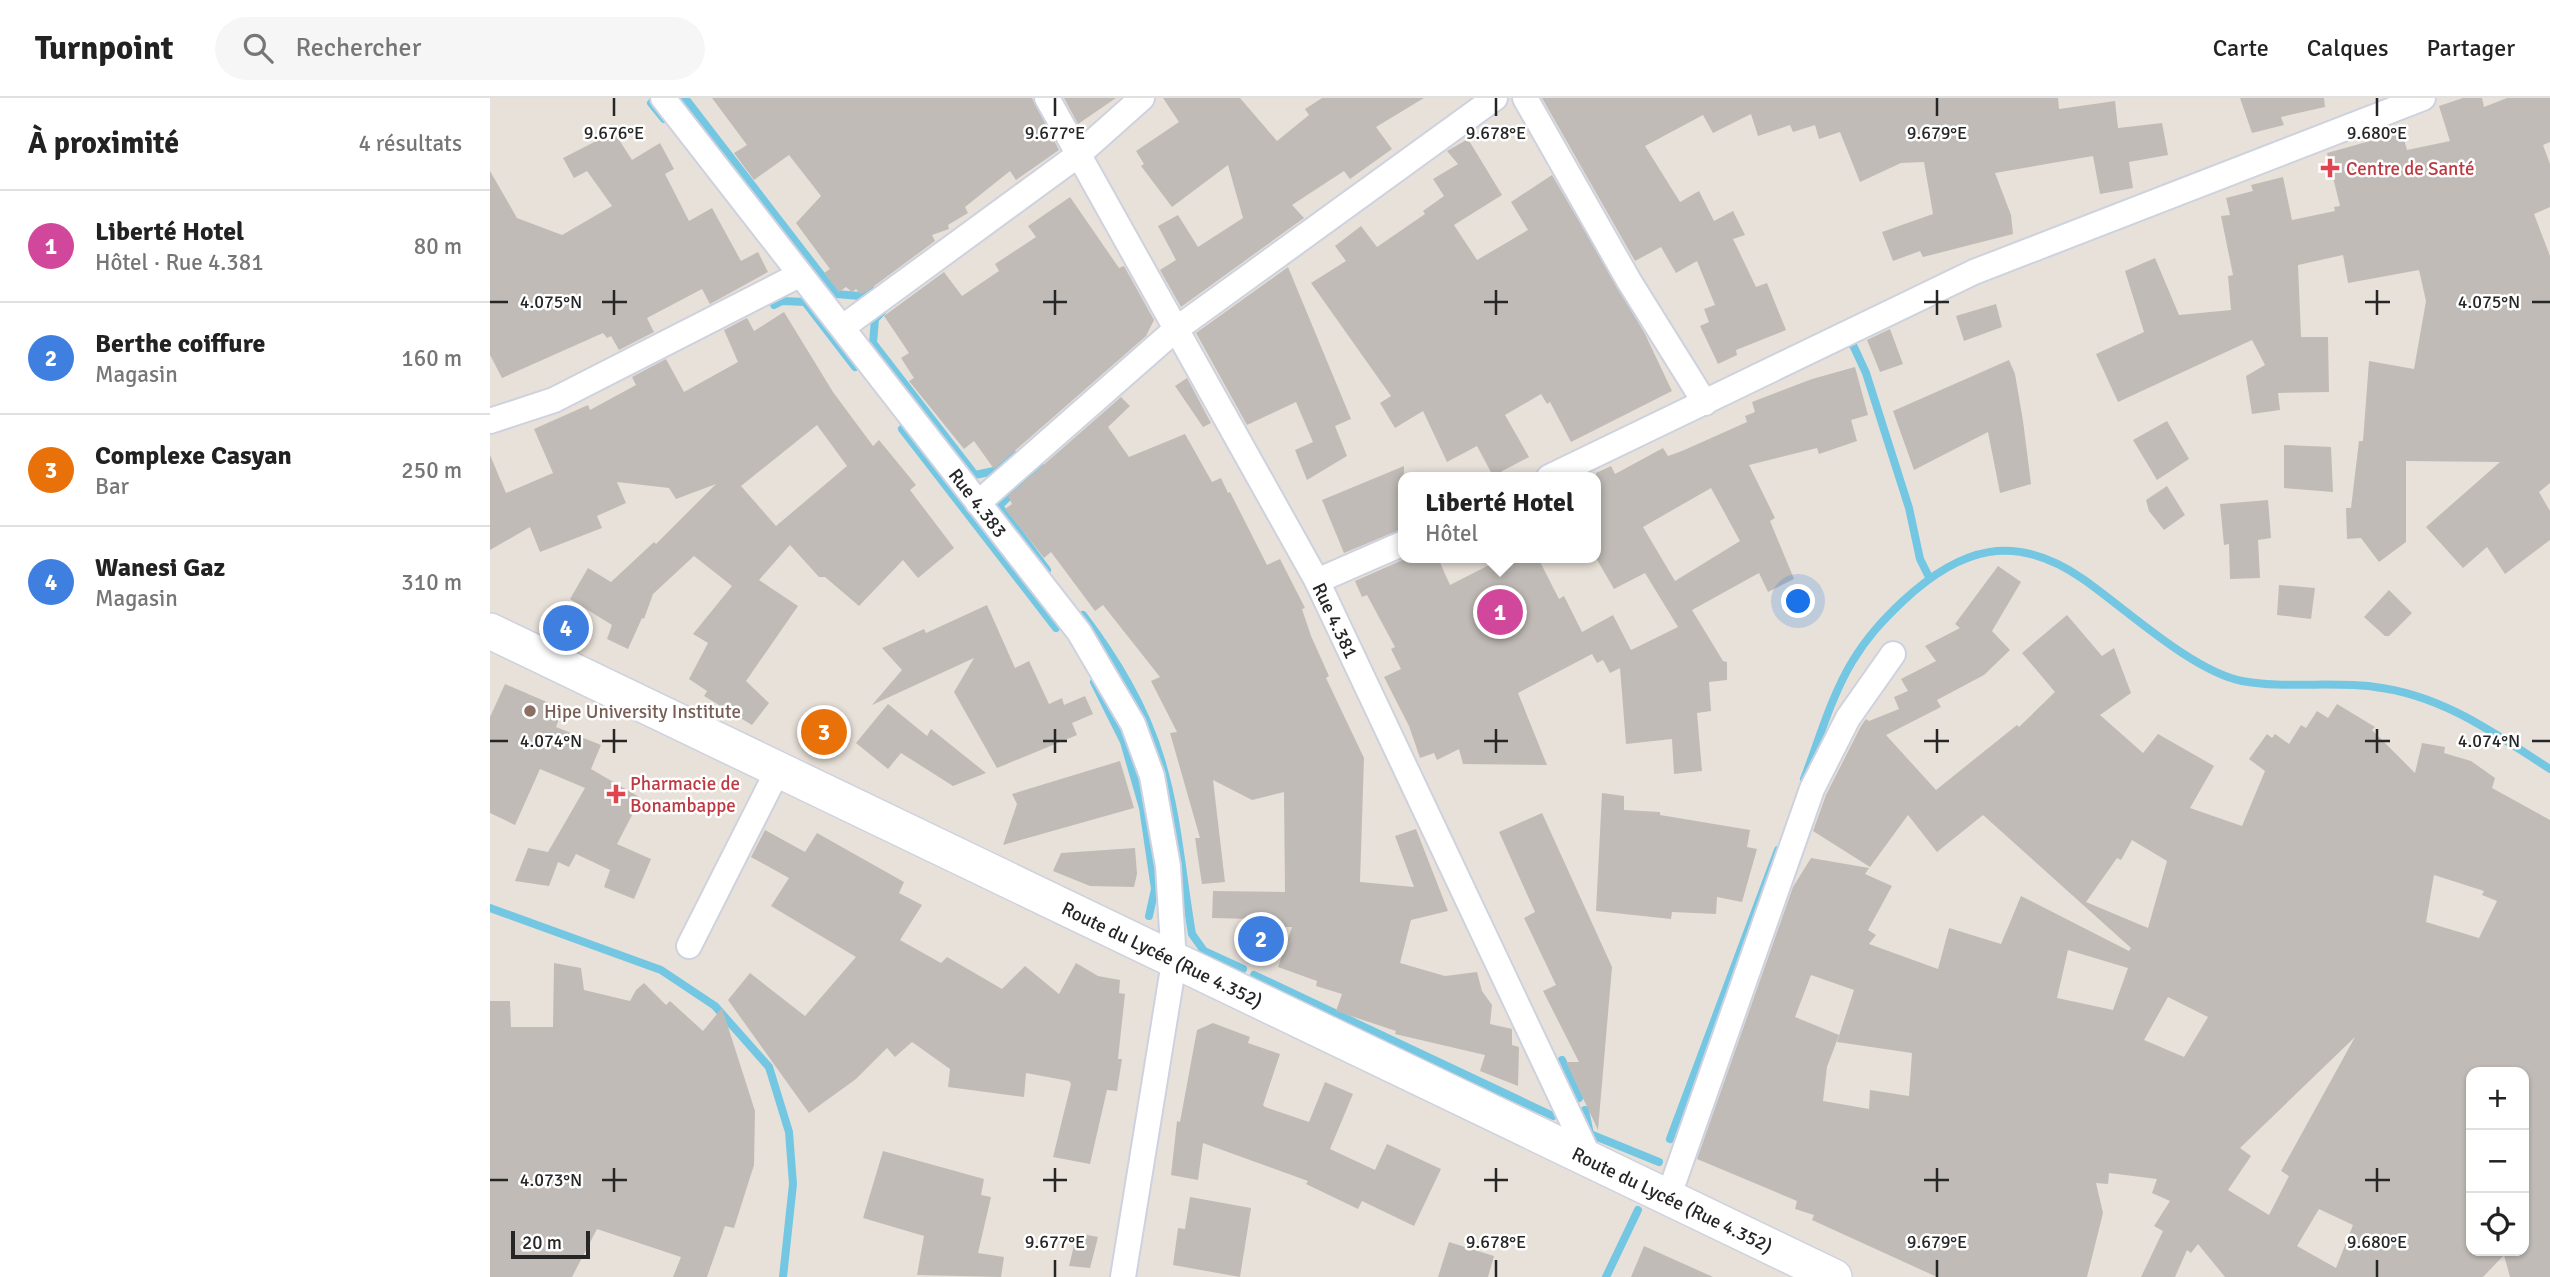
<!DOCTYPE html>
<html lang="fr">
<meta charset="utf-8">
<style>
body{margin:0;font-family:Signika,sans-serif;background:#f6f6f6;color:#222}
.controls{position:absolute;right:21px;bottom:21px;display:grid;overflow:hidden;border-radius:14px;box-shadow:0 2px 5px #0004}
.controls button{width:63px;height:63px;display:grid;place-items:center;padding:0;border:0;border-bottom:2px solid #e0e0e0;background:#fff;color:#222;font:35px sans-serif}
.scale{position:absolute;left:21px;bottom:18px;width:79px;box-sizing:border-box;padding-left:7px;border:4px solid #262626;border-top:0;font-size:19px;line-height:24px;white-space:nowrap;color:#262626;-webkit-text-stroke:5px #fff;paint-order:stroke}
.you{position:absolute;left:1309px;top:504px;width:24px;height:24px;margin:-18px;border:5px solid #fff;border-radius:50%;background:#1a73e8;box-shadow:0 0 0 10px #1a73e833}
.badge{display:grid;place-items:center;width:46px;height:46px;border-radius:50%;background:#2563eb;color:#fff;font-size:23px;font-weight:700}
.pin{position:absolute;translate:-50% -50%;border:4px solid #fff;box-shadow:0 2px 7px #0006}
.popup{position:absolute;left:908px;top:374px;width:203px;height:91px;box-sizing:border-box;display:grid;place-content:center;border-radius:14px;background:#fff;filter:drop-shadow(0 2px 5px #0005);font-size:23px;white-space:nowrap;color:#767676}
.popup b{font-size:26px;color:#222}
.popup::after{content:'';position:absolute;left:50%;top:100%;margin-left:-14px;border:14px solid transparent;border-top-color:#fff}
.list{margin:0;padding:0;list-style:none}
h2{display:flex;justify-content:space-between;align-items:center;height:91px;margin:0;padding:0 28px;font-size:30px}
h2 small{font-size:23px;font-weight:400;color:#767676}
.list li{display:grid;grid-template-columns:46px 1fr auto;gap:21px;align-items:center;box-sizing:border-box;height:112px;padding:0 28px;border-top:2px solid #e0e0e0}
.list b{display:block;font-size:26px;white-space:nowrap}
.list p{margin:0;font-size:23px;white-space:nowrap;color:#767676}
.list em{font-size:23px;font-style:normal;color:#767676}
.icon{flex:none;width:38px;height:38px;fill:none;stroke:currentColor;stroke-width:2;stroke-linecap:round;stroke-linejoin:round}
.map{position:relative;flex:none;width:2060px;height:1179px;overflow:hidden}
header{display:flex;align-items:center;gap:42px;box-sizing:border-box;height:98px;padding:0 35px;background:#fff;border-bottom:2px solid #e0e0e0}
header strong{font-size:33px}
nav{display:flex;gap:38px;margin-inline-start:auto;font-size:24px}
.search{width:490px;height:63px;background:#f6f6f6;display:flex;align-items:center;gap:18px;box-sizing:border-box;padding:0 24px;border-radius:38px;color:#767676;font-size:26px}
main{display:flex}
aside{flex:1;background:#fff}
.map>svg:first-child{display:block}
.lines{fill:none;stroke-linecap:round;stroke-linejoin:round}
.stream{stroke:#73c7e3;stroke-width:8}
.building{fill:#c0bbb6;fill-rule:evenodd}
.street-casing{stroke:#ced2df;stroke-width:28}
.secondary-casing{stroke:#ced2df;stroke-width:38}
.street{stroke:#fff;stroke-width:24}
.secondary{stroke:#fff;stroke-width:35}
.ticks{fill:none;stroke:#262626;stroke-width:2.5}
.health-dot{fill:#e0444e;stroke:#fff;stroke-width:2.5}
.education-dot{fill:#8d6e63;stroke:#fff;stroke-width:2.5}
.labels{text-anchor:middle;stroke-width:5;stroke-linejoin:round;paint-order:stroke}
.health-label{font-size:19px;fill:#be3a42;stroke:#fff;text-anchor:start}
.street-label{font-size:19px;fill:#262626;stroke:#fff}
.education-label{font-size:19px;fill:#785e54;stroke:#fff;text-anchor:start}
.ticks-label{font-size:18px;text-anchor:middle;fill:#262626;stroke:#fff;stroke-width:5;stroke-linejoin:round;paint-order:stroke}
</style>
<header>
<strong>Turnpoint</strong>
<div class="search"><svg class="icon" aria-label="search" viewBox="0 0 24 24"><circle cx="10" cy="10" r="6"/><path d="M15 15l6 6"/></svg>Rechercher</div>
<nav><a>Carte</a><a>Calques</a><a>Partager</a></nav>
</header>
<main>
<aside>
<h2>À proximité<small>4 résultats</small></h2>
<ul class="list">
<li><span class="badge" style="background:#d1479c">1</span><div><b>Liberté Hotel</b><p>Hôtel · Rue 4.381</p></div><em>80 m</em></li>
<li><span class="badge" style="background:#3f7fe0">2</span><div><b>Berthe coiffure</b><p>Magasin</p></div><em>160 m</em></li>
<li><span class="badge" style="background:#e8710a">3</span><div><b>Complexe Casyan</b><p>Bar</p></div><em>250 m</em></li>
<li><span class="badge" style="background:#3f7fe0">4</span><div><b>Wanesi Gaz</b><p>Magasin</p></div><em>310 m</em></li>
</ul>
</aside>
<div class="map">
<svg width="2060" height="1179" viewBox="0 0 2060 1179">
<rect width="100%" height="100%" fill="#e8e1d9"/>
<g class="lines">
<path class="stream" d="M195,0L346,196L370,198L380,190
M161,5L174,21
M284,207L292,203L315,204L365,269
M392,214L385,221L383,245L485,377L504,373L525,357
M1354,243L1363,247L1376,275L1419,410L1430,461L1439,479
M412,331L566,530
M550,368L509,408L557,472
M593,517C626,561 655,608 671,662C688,718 692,778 702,836L714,853L753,871
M604,584L634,644L653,710L665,791L659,818
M1314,681C1329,642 1341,599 1362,564C1377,539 1393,522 1413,503C1470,450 1524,433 1593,481C1636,511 1702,573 1752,583C1795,591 1841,583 1885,589C1952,597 2004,635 2060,671
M0,810L171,872L225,908L279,969L299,1034L303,1086L293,1179
M764,877L1063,1018
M1072,962L1089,1000
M1095,1012L1100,1036L1169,1064
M1180,1041L1288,752
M1116,1179L1148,1112"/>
</g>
<path class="building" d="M222,0H542L569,52L526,82L520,73L475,109L478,115L458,127L459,131L442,137L445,143L376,194L370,196L366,191L362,194L356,189L349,194L334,175L340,171L306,125L331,98L299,57L264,82L244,55L257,47Z
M574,0H626L588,26Z
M673,0H750L787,43L819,17L815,11L832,0H934L886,29L902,51L860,81L854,73L802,107L814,120L691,209L670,172L686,162L668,128L688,117L708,149L753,120L738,67L682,109L651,68L654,66L646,53L689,24Z
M1052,0H1568L1569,11L1625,3L1628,30L1672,25L1678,57L1639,64L1643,90L1610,96L1603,58L1505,75L1521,117L1523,136L1433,159L1430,153L1403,163L1392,134L1443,116L1434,64L1411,65L1370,84L1350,34L1329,41L1325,27L1303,34L1300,27L1268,38L1261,16L1223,35L1213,17L1155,48L1190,104L1209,93L1224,123L1243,113L1255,137L1243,141L1266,189L1277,185L1296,232L1246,252L1247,257L1228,266L1210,228L1219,224L1214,211L1225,207L1207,163L1186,175L1171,149L1145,163Z
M1750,0H1834L1835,9L1791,19L1794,27L1762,35Z
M1973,0H1992L1994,9L2017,0H2060V44L2053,47L2060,66V109L2044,116L2060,158V385L2049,394L2060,413V442L2015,476L1997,449L1973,470L1936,429L2010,364L1916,363V444L1889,464L1871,440L1857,441L1856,410H1861L1869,343H1873L1879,263L1924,271L1936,203L1929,172L1858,185L1853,157L1808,167L1811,239H1838L1839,294L1788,295L1790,312L1762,316L1756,278L1775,267L1762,242L1628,304L1606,256L1654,234L1635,173L1665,160L1689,217L1741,212L1738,178L1743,177L1731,118L1740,117L1736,100L1763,93L1761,87L1793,79L1802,122L1845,113L1844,109L1850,108L1837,55L1912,34L1917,52L1960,43L1949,8Z
M124,34L142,62L170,45L184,71L175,76L199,123L222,110L251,163L268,154L278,174L220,206L212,191L157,220L164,234L129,252L121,238L117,240L113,235L12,280L0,257V73L27,120L72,137L122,108L97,73L84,80L73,60Z
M978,41L1012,97L964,127L987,162L1038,132L1021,104L1062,77L1155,236L1182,293L1081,344L1060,304L1057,306L1051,296L1015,317L1039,359L1003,378L987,348L957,364L933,313L905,330L890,305L901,298L821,185L856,163L845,148L871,128L887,149L935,116L933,113L954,98L943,81L968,66L957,53Z
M580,99L629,170L634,168L664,222L656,238L504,371L484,343L474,351L419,283L424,280L411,260L419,255L394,218L454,174L472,198L509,173L505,166L546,139L538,128Z
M798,169L861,321L845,328L857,358L817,382L805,352L823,344L806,304L757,327L706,235Z
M1506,206L1512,229L1474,243L1466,218Z
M294,214L343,294L383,348L389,342L426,387L420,392L464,450L428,480L413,462L369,508L335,479H329L300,447L269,482L308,508L256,583L279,605L262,627L214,598L217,593L199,581L218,545L203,536L242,488L204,458L163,496L154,521L152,520L138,551L117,541L122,527L80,501L98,470L121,484L164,444L166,446L226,386L186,401L179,390L127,384L136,405L107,418L112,430L50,454L40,429L0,452V357L16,395L63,375L44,331L98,307L100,312L146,287L142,279L176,261L194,294L248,264L234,232L257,220L264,233ZM327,327L357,368L286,428L251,388Z
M1400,231L1413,266L1390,274L1377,242Z
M1519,262L1525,276L1533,323L1541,386L1510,395L1498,334L1424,372L1403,313Z
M1365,269L1378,317L1361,322L1367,343L1329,356L1327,350L1259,367L1285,420L1280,423L1304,481L1278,494L1269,475L1202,512L1233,563L1237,564V582L1219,584L1221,613L1207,615L1212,673L1184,676L1182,641L1136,646L1130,570L1120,575L1113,562L1107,565L1102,556L1028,595L1057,667L973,666L969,651L947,662L944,655L930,660L919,628L894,579L911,571L901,551L905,549L877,497L872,499L865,483L917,460H948L960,487L1013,460H1048L1069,501L1074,498L1092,534L1123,517L1141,552L1188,529L1155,475L1124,491L1106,460V375L1121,368L1125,376L1173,350L1178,358L1192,353L1257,324L1255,318L1265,314L1262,304L1322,281ZM1221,390L1250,443L1185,483L1153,429Z
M697,280L721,325L713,329L685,288Z
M631,299L640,308L618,329L639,359L695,336L722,384L731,380L738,395L740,394L777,467L790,461L815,510L812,511L821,538L839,578L836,580L874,660L870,784L924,789L905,738L926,731L958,813L921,822L910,865L955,878L987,874L992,893L1002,907L1000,926L1022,931V947L1029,949L1028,988L990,973L995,957L905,936L906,933L846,913L852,896L826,888L827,883L788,869L802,829H766V821L722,820L723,793L795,794L794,694L762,702L723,682L735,784L712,786L705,740H710L680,635L687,634L661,583L670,579L613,507L605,513L561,454L554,460L515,411L522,406L518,398Z
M1677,323L1699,361L1667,382L1643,342Z
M1794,347L1841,349L1843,394L1794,390Z
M914,368V430L854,455L832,402Z
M1677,388L1695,417L1674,432L1659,413L1656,402Z
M1778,402L1781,440L1768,442L1770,480L1740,481L1739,446L1734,447L1730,406Z
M1508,468L1531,484L1502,533L1520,552L1494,577L1447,602L1451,609L1396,637L1446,692L1527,627L1529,629L1565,594L1532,555L1577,517L1612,558L1624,550L1641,595L1610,617L1653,655L1668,636L1724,668L1700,710L1752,728L1775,673L1759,661L1777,636L1782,640L1785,636L1799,646L1811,627L1816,630L1827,613L1838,620L1847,606L1885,629L1882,632L1925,675L1932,645L1955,649L1954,655L1981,663L2005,680L2002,690L2060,722V1179H2020L2014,1157L1993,1179H1735L1708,1146L1701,1155L1697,1152L1685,1179H1651L1673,1133L1664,1128L1680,1103L1662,1095L1667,1081L1619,1075L1618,1086L1606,1085L1613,1115L1597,1179H1447L1322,1122L1324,1117L1305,1111L1307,1103L1207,1061L1303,789L1321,760L1379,770L1375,776L1402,788L1378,832L1386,837L1379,846L1448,871L1459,830L1511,846L1531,798L1639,853L1641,850L1493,717L1447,754L1418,717L1380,769L1323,733L1336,697L1371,628L1376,621L1379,623L1409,611L1404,599L1418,593L1411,581L1446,563L1435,548L1470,530L1465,526ZM1642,742L1677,763L1658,830L1596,804L1627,760L1631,762ZM1944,777L1994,793L1992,797L2007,803L1989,840L1936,824ZM1578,852L1638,870L1623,912L1567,900ZM1321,877L1364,892L1347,944L1422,955L1419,998L1380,992L1379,1011L1333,1003L1337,969L1349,937L1305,919ZM1678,899L1718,919L1694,959L1654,942ZM1865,939L1791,1073L1799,1078L1779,1117L1738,1092L1761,1058L1750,1050ZM1981,974H2034V1153H1981ZM1829,1111L1863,1127L1846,1170L1807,1148Z
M1789,487L1825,490L1821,521L1787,517Z
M1899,492L1922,515L1899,538H1895L1874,519Z
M497,507L525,570L539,563L559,606L572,600L574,607L595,598L603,616L582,625L587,637L507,670L464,594L484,560L382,607L412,572L392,550L434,531L436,535Z
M15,586L73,611L66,629L111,647L101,671L151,700L127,746L161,761L144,801L114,789L120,772L86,756L79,769L68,764L59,788L25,783L38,750L58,754L95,690L50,671L25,727L0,715V619Z
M398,606L437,638L441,631L496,675L463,688L411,655L398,671L366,645Z
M630,663L644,710L513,747L527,706L522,696Z
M1112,695L1134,698V712L1170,714V717L1260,732L1257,749L1267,751L1252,804L1227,799L1226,816L1182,814L1181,821L1106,813Z
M1052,715L1122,869L1108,1032L1076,964H1089L1053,893L1066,887L1034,820L1045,814L1009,734Z
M275,732L315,754L327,735L414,784L409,795L432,807L410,842L451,865L457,859L512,891L535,868L569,896L586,865L608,878L630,882L629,895L635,896L628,961H632L627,993L617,992L600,1066L563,1059L581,986L579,983L536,975L534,999L458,989L460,971L422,944L405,959L397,950L366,981L319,1015L238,902L260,875L315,918L366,859L281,808L299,780L261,759Z
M645,750L647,776L644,789L600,788L563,773L571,755Z
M64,865L91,870L94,892L140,903L146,892L154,885L176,907L180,903L213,933L232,910L265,1013L264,1067L244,1130L235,1128L217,1179H183L191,1159L107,1131L82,1179H0V903H20L21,929H63Z
M723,925L760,939L758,945L790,956L773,1007L775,1009L819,1024L835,984L863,996L840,1051L885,1072L897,1046L951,1071L924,1128L872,1103L868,1111L816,1086L818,1083L713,1045L708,1082L681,1077L687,1023L690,1024L707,932Z
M393,1053L494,1081L491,1097L501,1099L488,1155L514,1159L511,1179L427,1177L434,1138L373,1120Z
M700,1099L761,1110L750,1179L683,1167L688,1130L695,1131Z
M587,1135L608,1139L600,1170L579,1168Z
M959,1144L1004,1158L998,1179H948Z
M1154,1148L1223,1179H1141Z"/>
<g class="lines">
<g class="street-casing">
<g id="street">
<path id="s1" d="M173,0L589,534L643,626L662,678L678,768L684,864L633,1179"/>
<path id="s2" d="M557,0L827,483L1101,1063"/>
<path d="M1035,0L1139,183L1215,305"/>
<path d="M353,229L588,57L652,0"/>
<path d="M0,323L64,302L309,177"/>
<path d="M1059,379L1484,174L1933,0"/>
<path d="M488,405L685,232L1005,0"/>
<path d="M827,483L914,445"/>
<path d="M199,848L288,672"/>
<path d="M1178,1100L1322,691L1358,620L1403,556"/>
</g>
</g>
<g class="secondary-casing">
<g id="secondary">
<path id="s3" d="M0,533L1344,1179"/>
</g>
</g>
<use href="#street" class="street"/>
<use href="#secondary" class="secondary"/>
</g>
<path class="ticks" d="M124,0V18M565,0V18M1006,0V18M1447,0V18M1887,0V18M124,192V217M565,192V217M1006,192V217M1447,192V217M1887,192V217M0,204H18M112,204H137M553,204H577M994,204H1018M1434,204H1459M1875,204H1900M2042,204H2060M124,631V655M565,631V655M1006,631V655M1447,631V655M1887,631V655M0,643H18M112,643H137M553,643H577M994,643H1018M1434,643H1459M1875,643H1900M2042,643H2060M124,1070V1094M565,1070V1094M1006,1070V1094M1447,1070V1094M1887,1070V1094M0,1082H18M112,1082H137M553,1082H577M994,1082H1018M1434,1082H1459M1875,1082H1900M565,1162V1179M1006,1162V1179M1447,1162V1179M1887,1162V1179"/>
<g class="health-dot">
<path d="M1836.5 59.5h7v7h7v7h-7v7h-7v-7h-7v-7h7z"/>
<path d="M122.5 685.5h7v7h7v7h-7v7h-7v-7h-7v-7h7z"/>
</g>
<circle class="education-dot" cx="40" cy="613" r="7"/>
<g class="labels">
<g class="health-label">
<text x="1856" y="77">Centre de Santé</text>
<text x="140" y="692">Pharmacie de<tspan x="140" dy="22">Bonambappe</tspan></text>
</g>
<g class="street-label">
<text dy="7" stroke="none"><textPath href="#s1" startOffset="513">Rue 4.383</textPath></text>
<text dy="7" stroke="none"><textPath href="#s2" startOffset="597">Rue 4.381</textPath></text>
<text dy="7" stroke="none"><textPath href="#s3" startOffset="746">Route du Lycée (Rue 4.352)</textPath></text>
<text dy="7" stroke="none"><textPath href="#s3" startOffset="1312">Route du Lycée (Rue 4.352)</textPath></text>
</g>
<g class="education-label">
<text x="54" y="620">Hipe University Institute</text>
</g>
</g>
<g class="ticks-label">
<text x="124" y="41">9.676°E</text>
<text x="565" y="41">9.677°E</text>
<text x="1006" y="41">9.678°E</text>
<text x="1447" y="41">9.679°E</text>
<text x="1887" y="41">9.680°E</text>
<text x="61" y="210">4.075°N</text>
<text x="1999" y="210">4.075°N</text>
<text x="61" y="649">4.074°N</text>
<text x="1999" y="649">4.074°N</text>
<text x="61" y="1088">4.073°N</text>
<text x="565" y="1150">9.677°E</text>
<text x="1006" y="1150">9.678°E</text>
<text x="1447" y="1150">9.679°E</text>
<text x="1887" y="1150">9.680°E</text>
</g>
</svg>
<div class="controls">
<button>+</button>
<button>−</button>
<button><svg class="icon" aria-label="locate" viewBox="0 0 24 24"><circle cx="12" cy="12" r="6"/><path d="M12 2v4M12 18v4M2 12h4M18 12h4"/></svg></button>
</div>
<div class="scale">20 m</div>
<div class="you"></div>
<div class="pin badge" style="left:1010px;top:514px;background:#d1479c">1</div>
<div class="popup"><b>Liberté Hotel</b>Hôtel</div>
<div class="pin badge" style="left:771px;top:841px;background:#3f7fe0">2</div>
<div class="pin badge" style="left:334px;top:634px;background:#e8710a">3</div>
<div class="pin badge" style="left:76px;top:530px;background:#3f7fe0">4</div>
</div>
</main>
